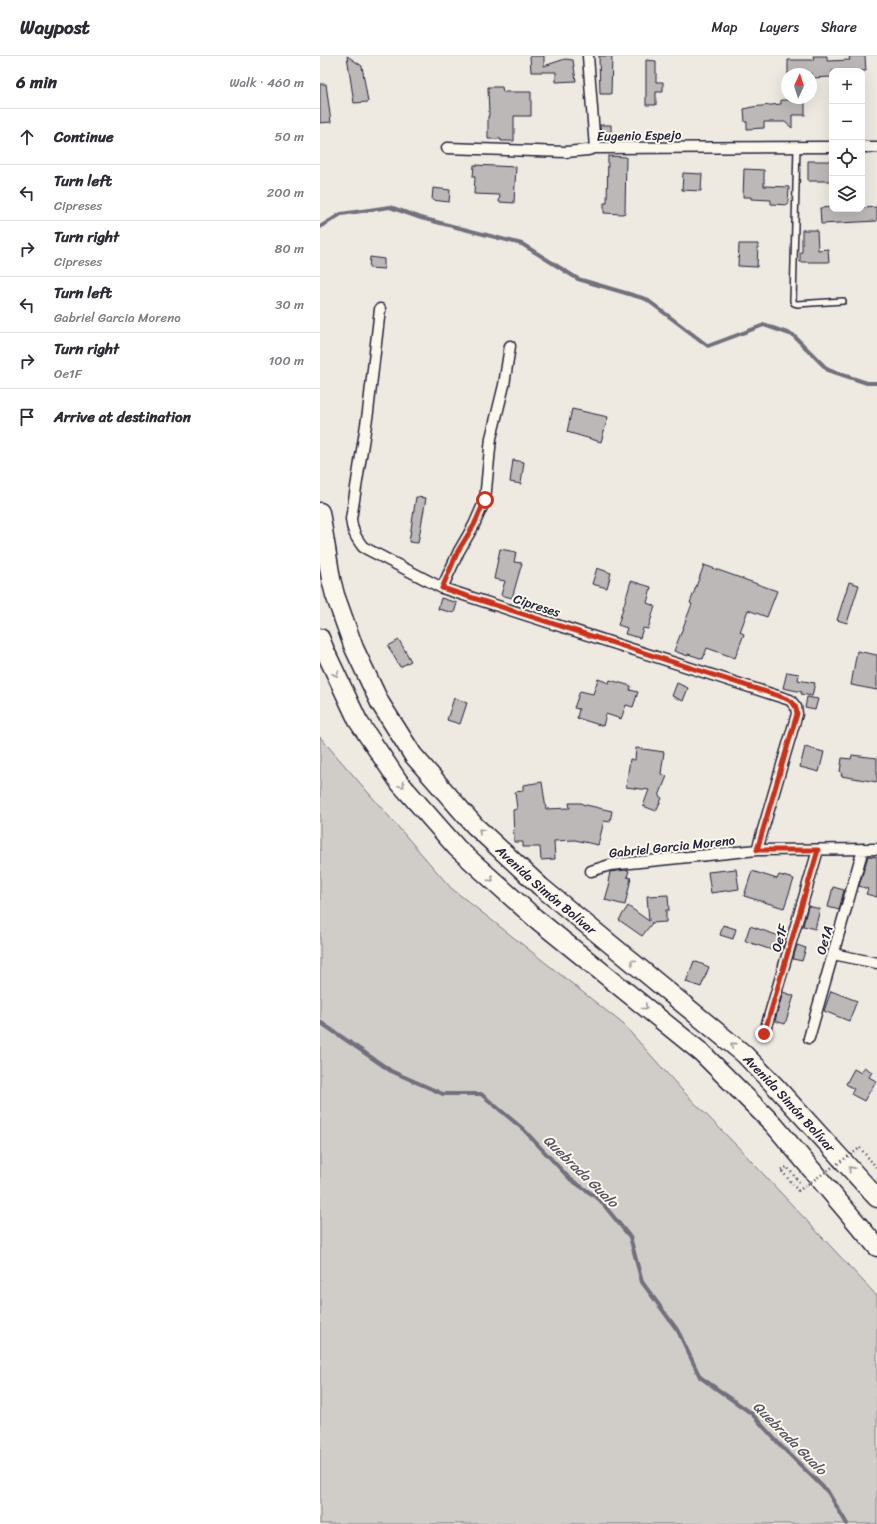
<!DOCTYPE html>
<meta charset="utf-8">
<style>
body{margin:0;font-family:Sriracha,sans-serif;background:#f2f2f3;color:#2b2b33}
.controls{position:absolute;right:12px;top:12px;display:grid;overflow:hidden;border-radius:8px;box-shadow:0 4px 16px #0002}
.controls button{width:36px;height:36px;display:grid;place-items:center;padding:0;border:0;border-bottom:1px solid #e1e1e2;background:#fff;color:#2b2b33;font:20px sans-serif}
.compass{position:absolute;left:461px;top:12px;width:36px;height:36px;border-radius:50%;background:#fff;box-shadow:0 4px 16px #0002;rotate:4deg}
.stop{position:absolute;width:12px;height:12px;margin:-9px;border:3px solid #c8321e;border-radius:50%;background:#fff}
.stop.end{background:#c8321e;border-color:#fff;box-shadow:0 1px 4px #0008}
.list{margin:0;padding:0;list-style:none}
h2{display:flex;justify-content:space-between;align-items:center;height:52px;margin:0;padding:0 16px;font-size:17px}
h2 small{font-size:13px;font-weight:400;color:#7c7c81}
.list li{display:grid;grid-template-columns:26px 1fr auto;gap:12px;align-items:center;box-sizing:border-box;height:56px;padding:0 16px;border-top:1px solid #e1e1e2}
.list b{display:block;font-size:15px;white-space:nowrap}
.list p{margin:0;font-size:13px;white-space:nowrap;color:#7c7c81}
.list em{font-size:13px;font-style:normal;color:#7c7c81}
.icon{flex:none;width:22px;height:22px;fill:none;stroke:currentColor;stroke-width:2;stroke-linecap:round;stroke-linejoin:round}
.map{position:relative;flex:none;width:557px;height:1468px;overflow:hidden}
header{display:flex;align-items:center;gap:24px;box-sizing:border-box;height:56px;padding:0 20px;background:#fff;border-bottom:1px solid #e1e1e2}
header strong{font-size:19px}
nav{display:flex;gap:22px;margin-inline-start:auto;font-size:14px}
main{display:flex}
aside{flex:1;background:#fff}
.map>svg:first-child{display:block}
.green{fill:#d0cdc9;stroke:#797882}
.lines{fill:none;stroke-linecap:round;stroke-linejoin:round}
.stream{stroke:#716f7c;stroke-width:4}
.building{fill:#bcb8b8;stroke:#22223b}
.lane-casing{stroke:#22223b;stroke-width:8}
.street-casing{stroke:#22223b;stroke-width:13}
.highway-casing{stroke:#22223b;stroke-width:21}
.path{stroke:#22223b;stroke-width:2.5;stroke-dasharray:1 3;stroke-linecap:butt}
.lane{stroke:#fbf7ec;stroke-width:5}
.street{stroke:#fbf7ec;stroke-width:10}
.highway{stroke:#fbf7ec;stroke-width:18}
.path-bridge{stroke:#22223b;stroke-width:2.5;stroke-dasharray:1 3;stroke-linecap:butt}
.oneway{stroke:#99979c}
.route{stroke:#c8321e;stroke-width:5}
.labels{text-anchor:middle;stroke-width:4;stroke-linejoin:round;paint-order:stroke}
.street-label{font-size:13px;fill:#22223b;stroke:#fbf7ec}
.water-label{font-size:14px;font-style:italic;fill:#575666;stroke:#fbf7ec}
</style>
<header>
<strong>Waypost</strong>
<nav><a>Map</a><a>Layers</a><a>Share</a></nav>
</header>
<main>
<aside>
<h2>6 min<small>Walk · 460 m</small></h2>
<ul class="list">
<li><svg class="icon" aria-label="ahead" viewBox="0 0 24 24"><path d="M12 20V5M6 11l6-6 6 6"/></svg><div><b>Continue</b></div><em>50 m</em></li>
<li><svg class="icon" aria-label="left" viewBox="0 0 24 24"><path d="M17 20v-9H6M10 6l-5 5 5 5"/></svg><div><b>Turn left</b><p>Cipreses</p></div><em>200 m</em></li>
<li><svg class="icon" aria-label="right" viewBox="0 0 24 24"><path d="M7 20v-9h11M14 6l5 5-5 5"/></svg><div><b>Turn right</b><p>Cipreses</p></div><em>80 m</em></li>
<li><svg class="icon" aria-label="left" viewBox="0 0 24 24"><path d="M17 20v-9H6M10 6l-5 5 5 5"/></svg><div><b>Turn left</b><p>Gabriel Garcia Moreno</p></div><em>30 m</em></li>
<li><svg class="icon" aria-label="right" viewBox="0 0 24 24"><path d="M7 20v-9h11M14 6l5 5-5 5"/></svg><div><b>Turn right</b><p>Oe1F</p></div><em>100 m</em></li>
<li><svg class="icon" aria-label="arrive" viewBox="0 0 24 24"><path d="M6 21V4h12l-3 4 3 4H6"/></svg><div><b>Arrive at destination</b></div></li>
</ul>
</aside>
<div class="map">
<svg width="557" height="1468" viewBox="0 0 557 1468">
<rect width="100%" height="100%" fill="#eeeae2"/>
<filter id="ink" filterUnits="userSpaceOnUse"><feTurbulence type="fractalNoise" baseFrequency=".025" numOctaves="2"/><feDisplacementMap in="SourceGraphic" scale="8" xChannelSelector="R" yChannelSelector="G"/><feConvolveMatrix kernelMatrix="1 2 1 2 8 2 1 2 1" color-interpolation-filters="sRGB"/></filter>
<g filter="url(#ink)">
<path class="green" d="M0,681L131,832L303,968L361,1033L418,1091L557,1240V1468H0Z"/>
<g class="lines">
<path class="stream" d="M0,171L21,158L70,151L101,162L202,188L258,223L326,243L388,290L444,269L473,279L508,314L547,327H557
M0,966L71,1015L123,1038H161L203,1073L250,1123L279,1143L310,1181L322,1226L358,1275L380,1321L431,1357L461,1390L508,1436L527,1468"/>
</g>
<path class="building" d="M27,0L42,10L48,46L34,47Z
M210,0H224V10L245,3L253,4L256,25L236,26V16H211Z
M279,0H292L291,38H280Z
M493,0H507V5L530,4L529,0H545L546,15H512V21L492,22V18H468V4H494Z
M326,4L336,5V26H343V36H336V49H326Z
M0,28H6L11,66L0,67Z
M168,31H182L183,36H211V60H194V85H181V83H168V60H169Z
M461,44H485V59H472V72L465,66H444V72L427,73V66H425L424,53L432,51L461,48Z
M280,69H291V81H281Z
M288,100L306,101L305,157L302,158L284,157V147H287Z
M488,105H512V125H488Z
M154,109L196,111L194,147L179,146L180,139L154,138L155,121H153Z
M424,113L444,114V130L469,131L468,149L451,148V144L431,143V141H423Z
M363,117L382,118L381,135L362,134Z
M113,132L130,134L129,146L112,144Z
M512,151V153H542V152L557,151V165L501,168L500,152Z
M482,174H497L498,194L508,193L509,206H480V196H482Z
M419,188H438L437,211L418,210Z
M50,201L64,203V213L49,212Z
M252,353L288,361L281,386L247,376Z
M193,404L204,406L201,428L190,426Z
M96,441L106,442L98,487L89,486Z
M180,493L196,496L194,506L202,507L192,542L181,539L185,525L174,523Z
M384,509L457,535L447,561L428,554L420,576L424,578L415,602L387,592L383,603L368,598V600L354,595L372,548L370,547Z
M277,512L291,517L287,532L272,528Z
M311,525L331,531L327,547L335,550L328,573L323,572L320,582L305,578L307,572L298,569Z
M529,526L539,529L527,567L517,564Z
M121,542L137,547L134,557L118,553Z
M79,584L91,605L80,611L68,590Z
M537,595L557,599V634L531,629Z
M467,616L479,618L478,624L495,627L492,640L481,638L482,636L463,632Z
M278,623L289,627L290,624L311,630L310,634L318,636L313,651L306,649L301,663L286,658L283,670L257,662L259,653L254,652L260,635L273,638Z
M357,627L368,632L363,645L352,640Z
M487,641L498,643L495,654L485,652Z
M134,642L147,647L140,668L127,664Z
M485,691L504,696L499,716L480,711Z
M316,692L344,696L341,718L347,720L339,740L342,742L336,755L323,750L329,734L306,731L310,703L315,704Z
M532,699L557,702V726L521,720L522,717L520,716L522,702L531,703Z
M222,726L226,753L250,752L249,747H262V748L292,755L290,766L284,765L278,789L255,784L234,785L235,803L221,804L220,791H203V786H194L193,754L197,753L195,736L203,735V729Z
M548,800L557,801V841L546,838L548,833L539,830Z
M416,813L419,833L391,837L388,816Z
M305,814L309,815L307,821L311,822L305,849L285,844L290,827L288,826L290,816Z
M432,815L457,823L459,819L474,823L464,852L424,840Z
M513,831L524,834L519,854L508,851Z
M348,839L349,854H346V866L331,867H332L322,880L299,864L308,850L329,865L327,840Z
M488,850L500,853L495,873L483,870Z
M403,869L416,873L413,883L400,879Z
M430,870L465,882L461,897L425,885Z
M477,889L486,892L482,905L473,903Z
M374,905L389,911L381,931L366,926Z
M511,935L537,945L529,965L504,955Z
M463,936L474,940L465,968L455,965Z
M544,1011L552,1016L549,1021L556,1025L544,1045L531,1038L534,1033L526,1028L534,1013L541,1017Z"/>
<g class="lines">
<g class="lane-casing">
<path id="lane" d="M477,91L473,245L474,247L477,248L523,245"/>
</g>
<g class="street-casing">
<path id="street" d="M268,0L275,92
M542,91H557
M127,92L246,96L268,94L275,92L512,91
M60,253L48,356L31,463C32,475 36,482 43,491L122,532L470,644L476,651L477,658L437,794
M122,532L139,495L154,469L165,444L171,382L184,329L190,290
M271,815L290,809L437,794L557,793
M513,898L557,907
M444,978L498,794
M489,982L543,793"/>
</g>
<g class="highway-casing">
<g id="highway">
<path id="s1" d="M0,456L11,523L15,539L34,592L60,647L93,699L155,770L221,831L424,998L456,1031L557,1142"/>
<path d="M0,582L6,597L38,665L79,726L137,792L215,862L382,997L454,1069L557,1191"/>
</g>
</g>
<path class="path" d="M540,1092L557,1112
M478,1135L461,1114L467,1111L479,1126"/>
<use href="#lane" class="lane"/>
<use href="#street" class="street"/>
<use href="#highway" class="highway"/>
<path class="path-bridge" d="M478,1135L540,1092"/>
</g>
<defs><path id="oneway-chevron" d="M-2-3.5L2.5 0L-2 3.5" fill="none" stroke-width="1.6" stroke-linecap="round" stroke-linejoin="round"/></defs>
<g class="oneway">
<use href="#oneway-chevron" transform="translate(16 618) rotate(65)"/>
<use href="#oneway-chevron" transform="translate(82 729) rotate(50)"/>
<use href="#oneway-chevron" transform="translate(161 775) rotate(-137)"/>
<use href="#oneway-chevron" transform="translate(171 823) rotate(42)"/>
<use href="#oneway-chevron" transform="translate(313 906) rotate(-141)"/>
<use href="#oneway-chevron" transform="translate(325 951) rotate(39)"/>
<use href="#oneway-chevron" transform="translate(413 989) rotate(-140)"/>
<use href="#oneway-chevron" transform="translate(531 1113) rotate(-132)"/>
</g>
</g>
<g class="lines" filter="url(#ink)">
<path class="route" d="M165,444L154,469L138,495L122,532L462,641C472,645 476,647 477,658L437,794H498L444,978"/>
</g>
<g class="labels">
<g class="street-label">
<text transform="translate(319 79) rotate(-1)" y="5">Eugenio Espejo</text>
<text transform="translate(217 549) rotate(18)" y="5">Cipreses</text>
<text transform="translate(352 790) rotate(-6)" y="5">Gabriel Garcia Moreno</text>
<text dy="5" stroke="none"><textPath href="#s1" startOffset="453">Avenida Simón Bolívar</textPath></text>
<text transform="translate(459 882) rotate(-74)" y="5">Oe1F</text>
<text transform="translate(504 884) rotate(-74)" y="5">Oe1A</text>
<text dy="5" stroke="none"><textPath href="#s1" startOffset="777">Avenida Simón Bolívar</textPath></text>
</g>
<g class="water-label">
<text transform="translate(261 1115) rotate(44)" y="5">Quebrada Gualo</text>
<text transform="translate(470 1382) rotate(45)" y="5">Quebrada Gualo</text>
</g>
</g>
</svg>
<div class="controls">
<button>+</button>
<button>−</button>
<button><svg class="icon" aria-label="locate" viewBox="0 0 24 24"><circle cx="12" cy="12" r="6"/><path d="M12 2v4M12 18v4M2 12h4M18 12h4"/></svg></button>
<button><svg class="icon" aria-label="layers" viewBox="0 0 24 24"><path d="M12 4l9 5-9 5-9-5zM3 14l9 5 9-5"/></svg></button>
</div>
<svg class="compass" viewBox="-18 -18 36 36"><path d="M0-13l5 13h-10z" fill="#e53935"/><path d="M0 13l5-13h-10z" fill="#7c7c81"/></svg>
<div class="stop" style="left:165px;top:444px"></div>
<div class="stop end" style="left:444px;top:978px"></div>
</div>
</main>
